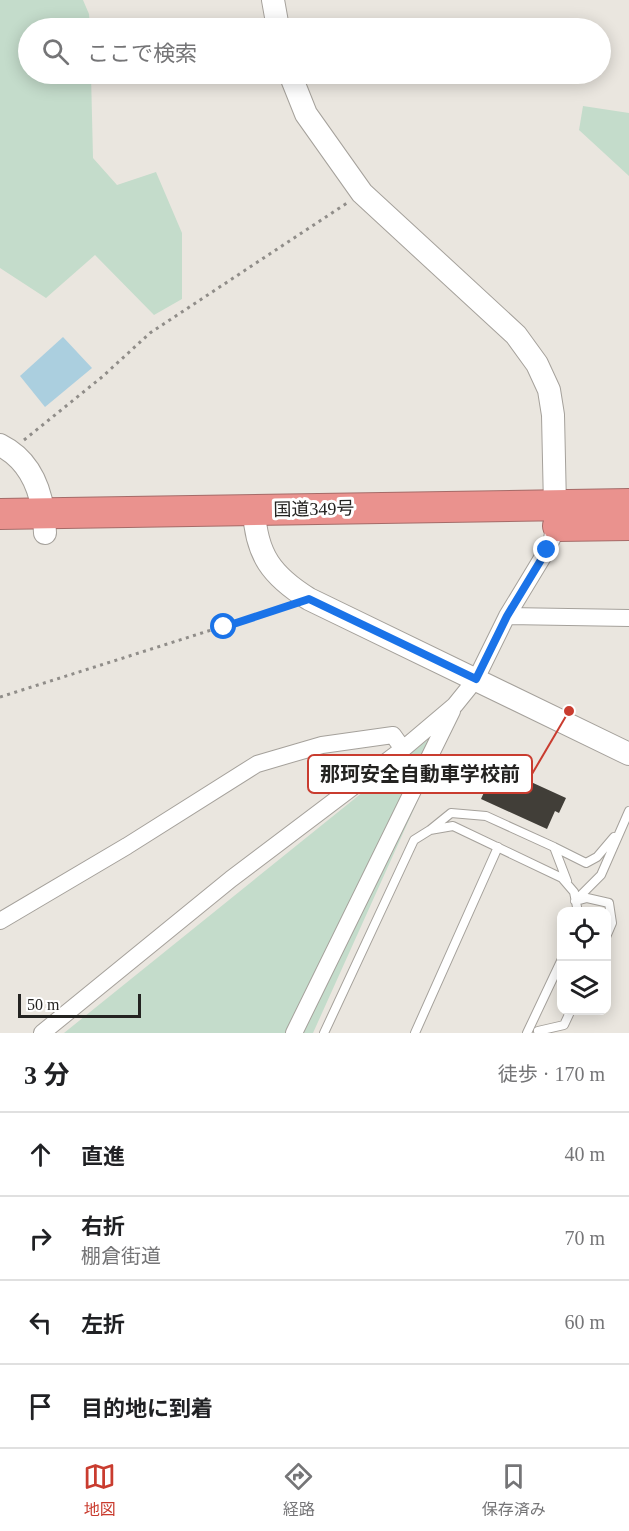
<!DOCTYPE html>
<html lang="ja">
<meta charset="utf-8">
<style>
body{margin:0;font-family:"Times New Roman","Noto Sans JP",serif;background:#f6f6f6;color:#202124}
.controls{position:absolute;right:18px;bottom:18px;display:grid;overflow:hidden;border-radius:12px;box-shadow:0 3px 15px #0003}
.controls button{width:54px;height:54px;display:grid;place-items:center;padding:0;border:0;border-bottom:2px solid #e0e0e0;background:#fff;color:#202124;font:30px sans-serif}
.scale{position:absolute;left:18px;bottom:15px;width:123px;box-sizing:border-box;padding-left:6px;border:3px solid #242321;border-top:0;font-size:16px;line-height:21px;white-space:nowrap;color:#242321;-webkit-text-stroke:4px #fff;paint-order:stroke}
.stop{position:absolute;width:18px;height:18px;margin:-14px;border:4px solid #1a73e8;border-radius:50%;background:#fff}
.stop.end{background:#1a73e8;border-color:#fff;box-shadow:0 2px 6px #0008}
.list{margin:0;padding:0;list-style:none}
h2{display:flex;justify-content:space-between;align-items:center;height:78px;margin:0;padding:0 24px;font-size:26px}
h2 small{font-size:20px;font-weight:400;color:#757577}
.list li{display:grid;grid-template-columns:39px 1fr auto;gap:18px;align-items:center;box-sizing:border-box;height:84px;padding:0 24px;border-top:2px solid #e0e0e0}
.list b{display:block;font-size:22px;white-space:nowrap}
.list p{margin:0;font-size:20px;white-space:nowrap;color:#757577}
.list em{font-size:20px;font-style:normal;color:#757577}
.icon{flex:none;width:33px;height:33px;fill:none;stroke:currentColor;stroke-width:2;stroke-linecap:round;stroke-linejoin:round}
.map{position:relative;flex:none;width:629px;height:1033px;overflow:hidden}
.search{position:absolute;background:#fff;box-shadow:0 3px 15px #0003;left:18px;right:18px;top:18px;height:66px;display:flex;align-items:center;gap:15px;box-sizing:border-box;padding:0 21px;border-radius:33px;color:#757577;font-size:22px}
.sheet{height:414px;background:#fff}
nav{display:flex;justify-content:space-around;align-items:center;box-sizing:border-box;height:84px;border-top:2px solid #e0e0e0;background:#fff;font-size:16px;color:#757577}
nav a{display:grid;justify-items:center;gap:3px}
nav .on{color:#c93c2f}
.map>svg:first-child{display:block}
.green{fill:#c4dccb}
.water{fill:#abcfdf}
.building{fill:#413e38}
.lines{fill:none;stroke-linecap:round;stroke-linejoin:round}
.lane-casing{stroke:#a5a19b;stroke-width:10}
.street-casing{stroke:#a5a19b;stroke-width:18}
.secondary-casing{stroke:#a5a19b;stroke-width:24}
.highway-casing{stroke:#a56b68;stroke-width:32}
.path{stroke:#908d89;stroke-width:3;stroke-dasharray:3 4.5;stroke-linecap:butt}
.lane{stroke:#fff;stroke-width:8}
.street{stroke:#fff;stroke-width:16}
.secondary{stroke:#fff;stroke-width:22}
.highway{stroke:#ea928e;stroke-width:30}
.route{stroke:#1a73e8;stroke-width:8}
.labels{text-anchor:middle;stroke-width:6;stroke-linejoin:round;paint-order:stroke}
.street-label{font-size:18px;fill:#242321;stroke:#fff}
.leader{fill:none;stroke:#c93c2f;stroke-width:2}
.callout-dot{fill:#c93c2f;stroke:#fff;stroke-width:2}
.callout{fill:#fff;stroke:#c93c2f;stroke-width:2}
.callout-label{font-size:20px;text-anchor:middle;font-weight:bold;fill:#242321}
</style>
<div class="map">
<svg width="629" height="1033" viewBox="0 0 629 1033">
<rect width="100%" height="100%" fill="#eae6df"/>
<path class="green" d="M0,0H83L89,14L90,28H28V74H91L93,158L117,185L156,172L182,233V299L154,315L95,255L46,298L0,268Z
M583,106L629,113V176L579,130Z
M430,738L445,740L313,1033H64Z"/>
<path class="water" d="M63,337L92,368L45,407L20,376Z"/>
<path class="building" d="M496,766L566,798L559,813L555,811L547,829L481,799Z"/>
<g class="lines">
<g class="lane-casing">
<path id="lane" d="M430,830L451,813L486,816L554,847L567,881
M554,847L586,863L597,857L614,837
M575,901L601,875L629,811
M576,901L587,898L609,903L612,923L606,937
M538,1031L564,1025L571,1010
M324,1033L414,840L430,830L453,826L562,878L574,892L578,912
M415,1033L498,847
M527,1033L562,959"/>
</g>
<g class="street-casing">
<path id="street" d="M507,616L629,618
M0,921L127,846L257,764L322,745L393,735L403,749
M42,1033L231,879L403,749L455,705L476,679L507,616L547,550L552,539L555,518
M294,1033L452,711"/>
</g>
<g class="secondary-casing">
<path id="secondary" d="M273,0L278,28
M290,74L306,114L362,193L516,335L537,364L549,390L553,415L555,506
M0,445C34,462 44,498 45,533
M254,510C256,555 272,576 309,599L629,754"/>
</g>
<g class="highway-casing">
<path id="highway" d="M0,514L629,504
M558,526L629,525"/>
</g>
<path class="path" d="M24,440L102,377L150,333L347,203
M0,697L287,606"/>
<use href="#lane" class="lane"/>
<use href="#street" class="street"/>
<use href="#secondary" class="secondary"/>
<use href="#highway" class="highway"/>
</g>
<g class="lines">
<path class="route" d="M224,627L309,599L476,679L507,616L547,550"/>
</g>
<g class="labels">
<g class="street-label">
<text transform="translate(314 509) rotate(-1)" y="6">国道349号</text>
</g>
</g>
<path class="leader" d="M569 711L532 774"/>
<circle class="callout-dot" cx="569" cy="711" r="6"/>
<rect class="callout" x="308" y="755" width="224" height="38" rx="6"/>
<g class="callout-label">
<text x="420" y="781">那珂安全自動車学校前</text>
</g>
</svg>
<div class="controls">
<button><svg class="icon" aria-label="locate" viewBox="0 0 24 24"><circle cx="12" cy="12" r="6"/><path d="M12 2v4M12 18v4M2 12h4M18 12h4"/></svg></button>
<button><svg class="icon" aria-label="layers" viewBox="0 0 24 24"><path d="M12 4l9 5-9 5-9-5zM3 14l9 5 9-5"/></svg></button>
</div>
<div class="scale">50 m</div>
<div class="stop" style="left:224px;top:627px"></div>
<div class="stop end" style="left:547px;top:550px"></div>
<div class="search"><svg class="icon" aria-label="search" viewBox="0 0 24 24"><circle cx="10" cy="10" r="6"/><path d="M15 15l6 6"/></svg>ここで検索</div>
</div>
<section class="sheet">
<h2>3 分<small>徒歩 · 170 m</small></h2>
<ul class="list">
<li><svg class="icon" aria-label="ahead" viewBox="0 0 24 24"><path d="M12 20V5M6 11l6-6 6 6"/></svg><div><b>直進</b></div><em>40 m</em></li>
<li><svg class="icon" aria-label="right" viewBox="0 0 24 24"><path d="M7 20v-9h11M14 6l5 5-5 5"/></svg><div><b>右折</b><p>棚倉街道</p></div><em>70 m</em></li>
<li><svg class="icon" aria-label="left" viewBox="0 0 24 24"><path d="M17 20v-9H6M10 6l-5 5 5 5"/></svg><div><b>左折</b></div><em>60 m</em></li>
<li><svg class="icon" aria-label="arrive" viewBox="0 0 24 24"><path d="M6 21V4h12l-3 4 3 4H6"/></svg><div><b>目的地に到着</b></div></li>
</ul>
</section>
<nav>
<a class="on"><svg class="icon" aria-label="map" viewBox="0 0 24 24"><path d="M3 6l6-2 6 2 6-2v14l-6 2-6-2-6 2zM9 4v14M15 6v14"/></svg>地図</a>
<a><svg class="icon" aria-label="directions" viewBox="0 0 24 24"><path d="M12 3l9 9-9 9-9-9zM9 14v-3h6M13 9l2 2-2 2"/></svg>経路</a>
<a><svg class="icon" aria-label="saved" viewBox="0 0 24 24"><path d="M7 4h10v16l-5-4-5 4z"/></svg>保存済み</a>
</nav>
